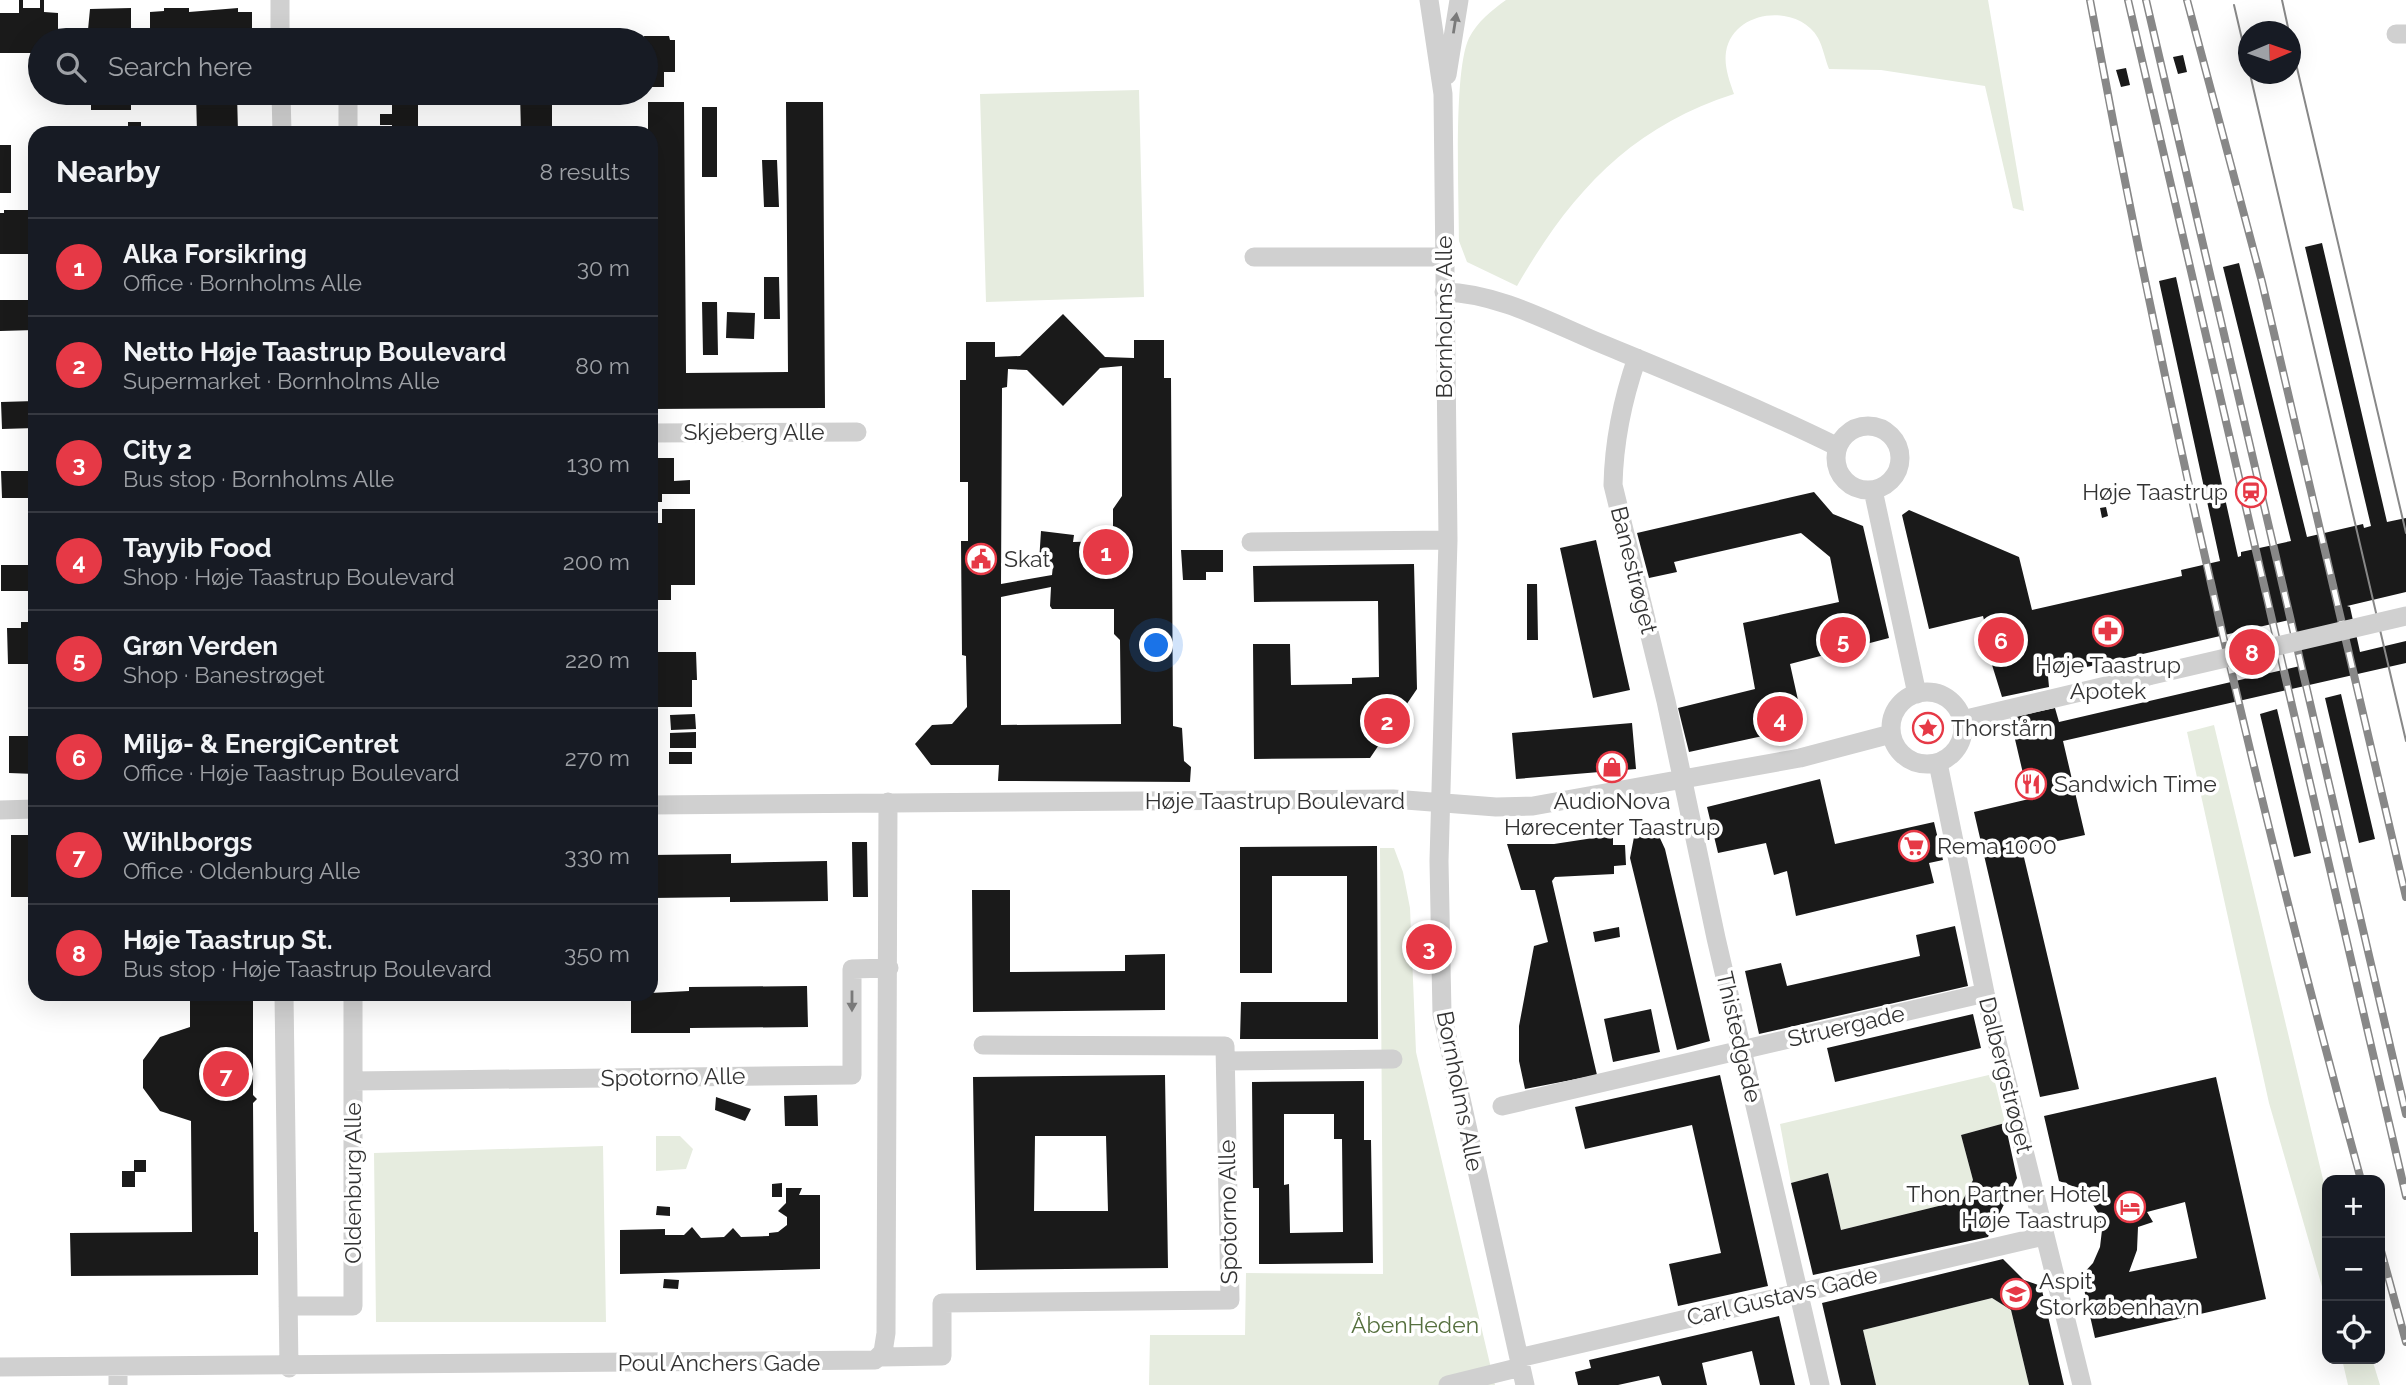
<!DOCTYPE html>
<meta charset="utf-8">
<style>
body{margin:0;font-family:Raleway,sans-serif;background:#20242c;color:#f1f3f6}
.controls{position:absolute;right:21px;bottom:21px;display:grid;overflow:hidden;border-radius:14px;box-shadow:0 7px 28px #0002}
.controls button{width:63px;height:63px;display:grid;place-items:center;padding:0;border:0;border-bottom:2px solid #363941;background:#171b24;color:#f1f3f6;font:35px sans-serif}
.compass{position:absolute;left:2238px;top:21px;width:63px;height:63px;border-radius:50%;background:#171b24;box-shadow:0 7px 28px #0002;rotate:88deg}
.you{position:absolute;left:1157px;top:646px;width:24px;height:24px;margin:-18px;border:5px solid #fff;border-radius:50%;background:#1a73e8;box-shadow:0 0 0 10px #1a73e833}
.badge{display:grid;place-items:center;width:46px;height:46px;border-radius:50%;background:#e63946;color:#fff;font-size:23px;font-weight:700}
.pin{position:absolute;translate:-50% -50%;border:4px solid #fff;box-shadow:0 2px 7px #0006}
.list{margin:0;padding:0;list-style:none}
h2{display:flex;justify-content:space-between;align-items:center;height:91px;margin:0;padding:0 28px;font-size:30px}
h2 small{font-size:23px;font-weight:400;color:#9ea1a6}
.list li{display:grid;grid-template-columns:46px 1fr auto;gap:21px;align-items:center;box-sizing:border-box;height:98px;padding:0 28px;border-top:2px solid #363941}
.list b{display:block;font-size:26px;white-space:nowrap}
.list p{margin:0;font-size:23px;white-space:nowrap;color:#9ea1a6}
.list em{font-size:23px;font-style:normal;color:#9ea1a6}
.icon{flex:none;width:38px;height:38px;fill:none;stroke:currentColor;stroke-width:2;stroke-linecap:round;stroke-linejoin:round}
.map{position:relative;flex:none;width:2406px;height:1385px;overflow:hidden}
.search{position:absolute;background:#171b24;box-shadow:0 7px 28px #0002;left:28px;top:28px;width:630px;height:77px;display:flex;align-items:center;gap:18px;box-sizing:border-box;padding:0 24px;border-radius:38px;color:#9ea1a6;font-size:26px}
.panel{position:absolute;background:#171b24;box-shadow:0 7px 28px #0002;left:28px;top:126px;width:630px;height:875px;border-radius:21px}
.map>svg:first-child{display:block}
.green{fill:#e6ecdf}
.building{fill:#1a1a1a;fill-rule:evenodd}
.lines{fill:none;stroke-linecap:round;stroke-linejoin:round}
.minor{stroke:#d0d0d0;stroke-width:19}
.tram{stroke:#888;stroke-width:2}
.rail-casing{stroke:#888;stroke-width:8}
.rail{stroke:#fff;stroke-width:5;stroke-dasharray:16;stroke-linecap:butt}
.minor-bridge{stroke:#d0d0d0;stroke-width:19}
.oneway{fill:#7a7a7a}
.labels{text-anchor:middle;stroke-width:7;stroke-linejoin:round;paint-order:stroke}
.street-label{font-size:23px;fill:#333;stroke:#fff}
.poi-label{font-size:23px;fill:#333;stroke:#fff;text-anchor:start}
.park-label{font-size:23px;fill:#56703f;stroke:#fff}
</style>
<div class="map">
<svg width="2406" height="1385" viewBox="0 0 2406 1385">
<rect width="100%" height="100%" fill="#fff"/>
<path class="green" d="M1506,0H1988L2024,211L2013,208L1985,86L1881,70L1829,69C1825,59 1823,47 1818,38C1798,3 1733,9 1726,52C1724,66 1729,80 1734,94C1630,127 1570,194 1517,286L1467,262L1459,241C1459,197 1453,72 1469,38C1477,22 1492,10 1506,0Z
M1139,90L1144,297L986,302L980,94Z
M2214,725L2327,1196V1304L2269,1103L2187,732Z
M1380,848H1394L1403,872L1410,908L1416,1052L1495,1385H1149L1150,1335H1245L1246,1273L1383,1274Z
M1993,1074L2005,1123L1961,1135L1973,1180L1963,1200L1841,1230L1828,1173L1791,1183L1780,1124Z
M656,1136H680L693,1149L686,1169L656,1171Z
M603,1146L606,1322H376L374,1153Z
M1992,1298L2011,1310L2029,1385H1876L1863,1330Z
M2342,1359H2372L2380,1385H2348Z"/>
<path class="building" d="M19,0H23V8H40V0H44V12L58,13V40H40V53H0V13H19Z
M131,8V40H87L90,9Z
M164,8H189V12L238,8V12H252V40H150V12L164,11Z
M644,36H669L670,40H675V72H664V87H650Z
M524,38H563V40H524Z
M2183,55L2187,72L2178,74L2173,57Z
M2126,68L2130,85L2121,87L2116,70Z
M87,93H131V110H91V97H87Z
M196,93H237L238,133H197Z
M418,93V133H392V125H380V114H392V105H380V94Z
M450,93H489L488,99H450Z
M520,93H552V133H521Z
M648,102H684L686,373L788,372L786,102H823L825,408L651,409V133H648Z
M702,107H717V177H702Z
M128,122H141V133H128Z
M0,145H11V193H0Z
M762,160H777L779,207H764Z
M4,210H29V214H35V254H0V213H4Z
M2322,243L2387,522L2406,518V592L2347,606L2350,607L2360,652L2406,641V663L2063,741L2085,835L2022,849L2079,1089L2040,1097L1974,812L2029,799L2010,718L2055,708L2059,722L2300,666L2289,620L2048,676L2049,687L2002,697L1988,652L1992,651L1983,616L1929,629L1902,515L1909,510L2019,557L2032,610L2182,576L2181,570L2220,561L2159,281L2176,277L2238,557L2241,556V552L2291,541L2223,267L2239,263L2307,537L2363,524L2364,528L2371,526L2305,247Z
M764,277H779L780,319H764Z
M0,300H35V330L0,331Z
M702,302H717L718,355H703Z
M727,312L755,313L754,339L726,338Z
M1063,314L1105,357L1134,358V340H1164V378H1171L1173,726L1182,728L1184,761L1191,767L1190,782L998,781L999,765H931L915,744L932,725L952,724L967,707L966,656L962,655L961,541H968V482H960V380H966V342H995V357L1020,356ZM1122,366V496L1113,509V541L1073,542L1074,535L1041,531L1039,562L1053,565L1052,575L1001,584L1002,388L1007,387L1008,369L1027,370L1063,406L1100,368ZM1051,587L1050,606L1052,609H1114V634L1120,640L1121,724L1001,725V597Z
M35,401V428L2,429L1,402Z
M651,458H674V481L690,480V494H662V502H656L655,495H651Z
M1,471H35V498H2Z
M1814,492L1833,514L1863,526L1889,638L1790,664L1804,727L1689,752L1678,708L1755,689L1743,623L1839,602L1830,557L1801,533L1674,562L1677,572L1649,578L1637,533Z
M2106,507L2108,516L2102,518L2100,508Z
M662,509H695V585H671V600H658V574H651V567H657V543H651V540L657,539V528H651V523H662Z
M1596,540L1630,690L1593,698L1560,548Z
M1181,550H1223V572H1206V580H1183Z
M1414,564L1417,689L1370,758L1254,759L1253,644H1290L1291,685L1352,684V678L1379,677L1378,601L1254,602L1253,566Z
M1,565H35V591H1Z
M1527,584H1537L1538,640H1527Z
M21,622H35V664H8L7,628H21Z
M654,652H696L697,680H692V707H654Z
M2341,694L2375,839L2359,843L2325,698Z
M2277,709L2311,853L2294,857L2260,714Z
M695,714L696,729L671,730L670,715Z
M1632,723L1636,769L1516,779L1512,733Z
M696,732V748H670V733Z
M9,736H35V774L9,773Z
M669,752H692V764H669Z
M1820,779L1835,844L1934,822L1943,860L1929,863L1934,883L1796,916L1787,871L1774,875L1766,843L1718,853L1707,807Z
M1651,832L1659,836L1665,849L1710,1041L1677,1050L1630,858L1634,837Z
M11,835H35V897H11Z
M1613,835V845H1625L1626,865L1614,866V874L1555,877L1552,881L1597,1075L1525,1089L1519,1061V1026L1534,946L1548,942L1535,890H1521L1507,844H1554Z
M852,842H867L868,897H853Z
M1377,846L1378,1039H1240L1241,1002H1347V876H1272V973H1240V847Z
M731,854V863L827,861L828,901L730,902V897L651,898V855Z
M972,890H1010V972L1125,971V955L1165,954V1010L973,1012Z
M1955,926L1968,986L1759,1034L1745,971L1781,963L1787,986L1920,956L1916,935Z
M1619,927L1620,937L1595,942L1593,932Z
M807,986L808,1027L690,1028V1033H631V994L689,991V987Z
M190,994H253V1095L257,1099L253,1103L254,1232H258V1275L71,1276L70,1233L192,1232L191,1121L160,1111L143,1088V1060L160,1037L190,1027Z
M1651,1009L1660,1052L1613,1062L1604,1019Z
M1973,1014L1981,1048L1835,1082L1827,1048Z
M1165,1075L1168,1268L976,1270L973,1077ZM1035,1136H1106L1108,1211H1034Z
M1720,1075L1768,1286L1678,1306L1669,1264L1721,1253L1692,1125L1585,1149L1575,1107Z
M2216,1077L2266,1299L2095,1338L2081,1276L2093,1263L2100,1247L2102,1230L2098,1213L2089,1198L2075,1187L2059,1181L2044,1116ZM2185,1202L2197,1258L2129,1272L2137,1250L2138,1227L2153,1222L2147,1212Z
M1364,1081V1140H1371L1373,1263L1259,1264V1188H1253L1252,1082ZM1284,1114H1334V1139H1342L1343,1232L1290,1233L1289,1184L1284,1185Z
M817,1095L818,1126H785L784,1096Z
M716,1097L751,1109L745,1121L715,1110Z
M2005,1123L2017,1178L1988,1237L1813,1275L1791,1183L1828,1173L1841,1230L1963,1200L1973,1180L1961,1135Z
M134,1160H146V1172H135V1187H122V1171H134Z
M782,1183V1197H772V1184Z
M786,1188H802L799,1195H820V1269L620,1274V1230L665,1229V1235H684L692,1227L701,1238L724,1237L733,1228L741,1237L769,1236V1233L778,1232L787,1225V1217L778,1211L786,1203Z
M657,1206L670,1207V1216L656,1215Z
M2003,1259L2024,1280L2041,1286L2064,1385H2029L2011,1310L1992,1298L1863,1330L1876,1385H1841L1822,1303Z
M664,1279L679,1280L678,1289L663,1288Z
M1779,1316L1795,1385H1760L1752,1351L1702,1363L1707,1385H1662L1659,1376L1618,1385H1578L1575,1372L1591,1368L1589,1360Z"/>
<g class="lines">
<path class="minor" d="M280,0V40
M1429,0L1443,94L1448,540L1439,861L1442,1014L1525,1385
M2396,34H2406
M1447,75L1459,0
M281,93L282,133
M348,93V133
M1254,257H1444
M1444,292C1496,293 1548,321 1595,341C1677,375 1759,408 1838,447
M1637,358C1622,401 1614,440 1613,485L1666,701L1716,938L1820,1385
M1836 458a32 32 0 1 1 64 0a32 32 0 1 1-64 0Z
M651,433L857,432
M1873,490L1917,694
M1251,542L1448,540
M1891 728a36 36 0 1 1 72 0a36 36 0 1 1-72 0Z
M1962,720L2148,676
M1938,763L1985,993L2082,1385
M651,805L1393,799L1496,807L1533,806L1800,758L1891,734
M0,810L35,809
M284,994L289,1368
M1226,1061L1393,1059
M353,1081L852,1075V969L889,968
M1502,1106L1985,993
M288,1306H353V994
M880,1357L942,1356V1303L1230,1300L1225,1046L983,1045
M1519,1358L2044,1236
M0,1367L875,1360L883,1352L886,1333L888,802
M118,1367V1385
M1448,1385L1521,1367"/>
<path class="tram" d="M2282,0L2289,32
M2234,5L2248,65
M2290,38L2406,533
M2250,74L2406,741"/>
<g class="rail-casing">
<path id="rail" d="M2090,0C2164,397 2254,791 2361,1180
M2128,0L2406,1196
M2146,0L2406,1114
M2187,0L2262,282L2406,897
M2380,1247L2406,1342"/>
</g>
<use href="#rail" class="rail"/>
<path class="minor-bridge" d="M2148,676L2406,616"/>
</g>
<defs><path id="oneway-solid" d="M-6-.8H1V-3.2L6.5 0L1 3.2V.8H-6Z" transform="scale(1.75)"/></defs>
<g class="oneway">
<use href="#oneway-solid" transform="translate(1455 23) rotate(-81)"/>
<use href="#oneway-solid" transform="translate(852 1001) rotate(90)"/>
</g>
<defs>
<g id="station-ring" transform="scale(1.575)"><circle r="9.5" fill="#fff" stroke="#e63946" stroke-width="1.5"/><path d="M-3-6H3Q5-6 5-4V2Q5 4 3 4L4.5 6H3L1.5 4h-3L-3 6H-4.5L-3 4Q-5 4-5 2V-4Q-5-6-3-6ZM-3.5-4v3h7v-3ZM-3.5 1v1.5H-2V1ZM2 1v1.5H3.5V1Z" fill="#e63946"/></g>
<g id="civic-ring" transform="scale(1.575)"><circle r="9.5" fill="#fff" stroke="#e63946" stroke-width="1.5"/><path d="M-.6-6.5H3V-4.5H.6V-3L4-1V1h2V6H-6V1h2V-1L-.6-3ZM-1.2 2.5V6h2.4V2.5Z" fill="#e63946"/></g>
<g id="pharmacy-ring" transform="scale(1.575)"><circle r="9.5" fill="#fff" stroke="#e63946" stroke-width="1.5"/><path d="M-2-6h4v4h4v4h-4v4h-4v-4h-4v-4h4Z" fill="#e63946"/></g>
<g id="sight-ring" transform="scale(1.575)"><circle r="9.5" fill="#fff" stroke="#e63946" stroke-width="1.5"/><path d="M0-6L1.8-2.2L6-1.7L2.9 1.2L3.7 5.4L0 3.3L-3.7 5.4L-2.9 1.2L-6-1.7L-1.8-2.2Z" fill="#e63946"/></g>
<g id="shop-ring" transform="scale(1.575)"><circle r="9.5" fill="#fff" stroke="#e63946" stroke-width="1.5"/><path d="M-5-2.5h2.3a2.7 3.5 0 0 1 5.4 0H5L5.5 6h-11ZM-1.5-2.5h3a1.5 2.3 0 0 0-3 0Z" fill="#e63946"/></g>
<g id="restaurant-ring" transform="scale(1.575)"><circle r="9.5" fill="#fff" stroke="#e63946" stroke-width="1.5"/><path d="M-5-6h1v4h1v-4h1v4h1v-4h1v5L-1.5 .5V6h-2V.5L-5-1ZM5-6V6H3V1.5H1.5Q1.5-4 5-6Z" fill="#e63946"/></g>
<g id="supermarket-ring" transform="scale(1.575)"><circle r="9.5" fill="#fff" stroke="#e63946" stroke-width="1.5"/><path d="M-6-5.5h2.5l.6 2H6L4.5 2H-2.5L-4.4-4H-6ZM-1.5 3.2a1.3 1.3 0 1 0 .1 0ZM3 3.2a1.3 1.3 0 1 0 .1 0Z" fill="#e63946"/></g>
<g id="hotel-ring" transform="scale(1.575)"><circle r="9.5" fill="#fff" stroke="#e63946" stroke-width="1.5"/><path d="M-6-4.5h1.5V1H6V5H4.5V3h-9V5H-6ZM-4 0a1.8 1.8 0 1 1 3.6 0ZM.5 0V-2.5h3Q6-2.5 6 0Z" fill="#e63946"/></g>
<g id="school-ring" transform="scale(1.575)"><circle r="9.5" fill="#fff" stroke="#e63946" stroke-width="1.5"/><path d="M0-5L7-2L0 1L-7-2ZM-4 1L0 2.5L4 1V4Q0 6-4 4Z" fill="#e63946"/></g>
</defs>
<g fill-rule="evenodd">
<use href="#station-ring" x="2251" y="492"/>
<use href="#civic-ring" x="981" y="559"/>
<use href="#pharmacy-ring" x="2108" y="631"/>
<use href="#sight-ring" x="1928" y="728"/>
<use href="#shop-ring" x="1612" y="767"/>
<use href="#restaurant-ring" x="2031" y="784"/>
<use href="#supermarket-ring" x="1914" y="846"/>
<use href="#hotel-ring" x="2130" y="1207"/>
<use href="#school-ring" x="2016" y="1294"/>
</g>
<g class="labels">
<g class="street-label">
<text transform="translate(1444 317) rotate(-90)" y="8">Bornholms Alle</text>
<text x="754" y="440">Skjeberg Alle</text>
<text transform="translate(1634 570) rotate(76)" y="8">Banestrøget</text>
<text x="1275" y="809">Høje Taastrup Boulevard</text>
<text transform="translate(1846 1026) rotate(-13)" y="8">Struergade</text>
<text transform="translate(1739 1037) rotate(77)" y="8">Thistedgade</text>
<text transform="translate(2006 1075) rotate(76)" y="8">Dalbergstrøget</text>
<text transform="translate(673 1077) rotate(-1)" y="8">Spotorno Alle</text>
<text transform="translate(1460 1091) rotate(79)" y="8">Bornholms Alle</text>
<text transform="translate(353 1183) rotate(-90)" y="8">Oldenburg Alle</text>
<text transform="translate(1228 1212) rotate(-91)" y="8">Spotorno Alle</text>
<text transform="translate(1782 1296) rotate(-13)" y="8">Carl Gustavs Gade</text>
<text x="719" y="1371">Poul Anchers Gade</text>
</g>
<g class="poi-label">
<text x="2228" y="500" text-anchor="end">Høje Taastrup</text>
<text x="1004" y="567">Skat</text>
<text x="2108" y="673" text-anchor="middle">Høje Taastrup<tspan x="2108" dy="26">Apotek</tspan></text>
<text x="1951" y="736">Thorstårn</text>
<text x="2054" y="792">Sandwich Time</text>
<text x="1612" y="809" text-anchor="middle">AudioNova<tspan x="1612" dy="26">Hørecenter Taastrup</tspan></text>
<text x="1937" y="854">Rema 1000</text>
<text x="2107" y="1202" text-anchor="end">Thon Partner Hotel<tspan x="2107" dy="26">Høje Taastrup</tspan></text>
<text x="2039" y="1289">Aspit<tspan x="2039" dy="26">Storkøbenhavn</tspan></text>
</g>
<g class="park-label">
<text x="1415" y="1333">ÅbenHeden</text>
</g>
</g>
</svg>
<div class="controls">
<button>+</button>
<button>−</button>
<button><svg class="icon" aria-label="locate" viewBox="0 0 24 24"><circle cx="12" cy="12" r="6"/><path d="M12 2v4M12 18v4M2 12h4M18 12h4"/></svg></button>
</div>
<svg class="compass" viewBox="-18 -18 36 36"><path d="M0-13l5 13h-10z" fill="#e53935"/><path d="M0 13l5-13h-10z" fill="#9ea1a6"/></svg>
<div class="you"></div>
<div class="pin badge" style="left:1106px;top:552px">1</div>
<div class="pin badge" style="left:1387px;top:721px">2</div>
<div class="pin badge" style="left:1429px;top:947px">3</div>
<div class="pin badge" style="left:1780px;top:719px">4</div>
<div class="pin badge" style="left:1843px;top:640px">5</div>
<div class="pin badge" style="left:2001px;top:640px">6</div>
<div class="pin badge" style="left:226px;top:1074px">7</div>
<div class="pin badge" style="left:2252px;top:652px">8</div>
<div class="search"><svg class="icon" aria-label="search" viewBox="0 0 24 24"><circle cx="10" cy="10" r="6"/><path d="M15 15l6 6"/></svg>Search here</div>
<section class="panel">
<h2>Nearby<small>8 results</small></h2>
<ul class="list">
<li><span class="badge">1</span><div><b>Alka Forsikring</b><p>Office · Bornholms Alle</p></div><em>30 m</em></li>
<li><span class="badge">2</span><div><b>Netto Høje Taastrup Boulevard</b><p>Supermarket · Bornholms Alle</p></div><em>80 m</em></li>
<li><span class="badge">3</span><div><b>City 2</b><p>Bus stop · Bornholms Alle</p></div><em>130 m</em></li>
<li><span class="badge">4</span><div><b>Tayyib Food</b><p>Shop · Høje Taastrup Boulevard</p></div><em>200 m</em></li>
<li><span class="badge">5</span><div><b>Grøn Verden</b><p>Shop · Banestrøget</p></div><em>220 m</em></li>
<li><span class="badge">6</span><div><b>Miljø- &amp; EnergiCentret</b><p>Office · Høje Taastrup Boulevard</p></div><em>270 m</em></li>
<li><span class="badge">7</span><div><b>Wihlborgs</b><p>Office · Oldenburg Alle</p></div><em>330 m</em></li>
<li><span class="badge">8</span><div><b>Høje Taastrup St.</b><p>Bus stop · Høje Taastrup Boulevard</p></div><em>350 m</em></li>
</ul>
</section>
</div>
